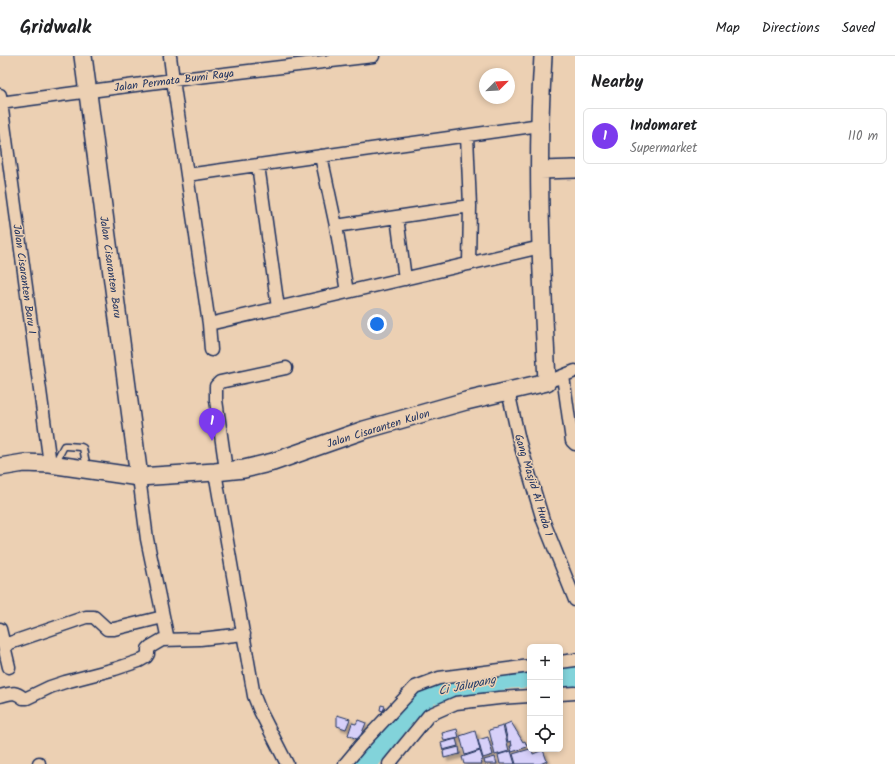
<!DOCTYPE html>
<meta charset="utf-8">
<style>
body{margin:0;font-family:Kalam,sans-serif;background:#f6f6f6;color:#202124}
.controls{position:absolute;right:12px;bottom:12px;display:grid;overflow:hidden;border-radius:6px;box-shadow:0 2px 6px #0003}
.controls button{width:36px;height:36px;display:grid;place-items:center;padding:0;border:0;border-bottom:1px solid #e0e0e0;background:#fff;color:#202124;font:20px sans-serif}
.compass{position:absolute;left:479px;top:12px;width:36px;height:36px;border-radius:50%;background:#fff;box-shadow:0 2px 6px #0003;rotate:66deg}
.you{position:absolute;left:377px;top:268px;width:14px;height:14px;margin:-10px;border:3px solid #fff;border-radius:50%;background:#1a73e8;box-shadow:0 0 0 6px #1a73e833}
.badge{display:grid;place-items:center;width:26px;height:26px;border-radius:50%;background:#7c3aed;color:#fff;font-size:13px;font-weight:700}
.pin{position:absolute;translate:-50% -33px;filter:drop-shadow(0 1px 2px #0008)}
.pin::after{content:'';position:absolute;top:21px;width:14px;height:12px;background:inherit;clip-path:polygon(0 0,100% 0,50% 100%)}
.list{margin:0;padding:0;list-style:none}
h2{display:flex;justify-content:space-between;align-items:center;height:52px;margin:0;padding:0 16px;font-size:17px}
h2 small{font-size:13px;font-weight:400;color:#757577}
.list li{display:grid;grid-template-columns:26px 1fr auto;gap:12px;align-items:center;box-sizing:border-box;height:56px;margin:0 8px 8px;padding:0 8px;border:1px solid #e0e0e0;border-radius:6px}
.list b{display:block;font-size:15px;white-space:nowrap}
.list p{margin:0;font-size:13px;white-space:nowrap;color:#757577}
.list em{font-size:13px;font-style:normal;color:#757577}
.icon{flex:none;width:22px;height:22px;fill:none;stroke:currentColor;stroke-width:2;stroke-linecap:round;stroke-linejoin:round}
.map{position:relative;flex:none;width:575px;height:708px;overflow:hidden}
header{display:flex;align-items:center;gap:24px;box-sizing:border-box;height:56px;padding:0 20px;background:#fff;border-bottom:1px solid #e0e0e0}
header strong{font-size:19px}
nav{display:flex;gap:22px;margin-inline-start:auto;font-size:14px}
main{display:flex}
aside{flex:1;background:#fff}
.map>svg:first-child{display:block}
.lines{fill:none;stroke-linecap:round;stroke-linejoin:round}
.river{stroke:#82d3da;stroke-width:23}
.building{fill:#d7d0f9;stroke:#1b2f5e;filter:url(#shadow)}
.lane-casing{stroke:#1b2f5e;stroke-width:9}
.street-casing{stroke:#1b2f5e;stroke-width:15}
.secondary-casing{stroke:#1b2f5e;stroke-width:20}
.lane{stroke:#ecd0b3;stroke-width:6}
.street{stroke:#ecd0b3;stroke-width:12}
.secondary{stroke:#ecd0b3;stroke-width:17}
.labels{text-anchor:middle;stroke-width:3;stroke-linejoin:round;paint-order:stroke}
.street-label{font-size:11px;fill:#1b2f5e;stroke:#ecd0b3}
.water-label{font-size:12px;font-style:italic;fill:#253f6a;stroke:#ecd0b3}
</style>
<header>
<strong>Gridwalk</strong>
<nav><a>Map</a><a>Directions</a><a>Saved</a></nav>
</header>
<main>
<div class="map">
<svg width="575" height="708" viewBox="0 0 575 708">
<defs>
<filter id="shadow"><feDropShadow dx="3.5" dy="3.5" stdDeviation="1" flood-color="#0004"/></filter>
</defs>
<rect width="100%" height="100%" fill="#ecd0b3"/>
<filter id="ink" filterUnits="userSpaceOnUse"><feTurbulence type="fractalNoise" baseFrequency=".025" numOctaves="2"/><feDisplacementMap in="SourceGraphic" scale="8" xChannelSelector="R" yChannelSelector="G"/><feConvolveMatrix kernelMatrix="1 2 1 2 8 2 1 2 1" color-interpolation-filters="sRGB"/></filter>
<g filter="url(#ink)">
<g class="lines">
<path class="river" d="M560,620H575
M365,708L406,657L429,637L510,621L530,620"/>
</g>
<path class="building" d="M381,649L385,650L383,655L380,654Z
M337,659L350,663L346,673L337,670Z
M358,664L366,667L359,684L348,679L352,667L356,668Z
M511,666L523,686L525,685L527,691L512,696L510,690H512L511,685L508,686L504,669Z
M503,670L509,695L495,699L489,674Z
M457,673L459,682L444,685L442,677Z
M475,675L480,694L465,699L460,680Z
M488,681L493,699L483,702L478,684Z
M456,683L458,690L443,694L441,687Z
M459,691L460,698L444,702L443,695Z
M530,693H532L533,698L543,694L547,705L540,708H516L513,698Z
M480,695L483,704L481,705L482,708H464L462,701Z
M511,695L515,708H500L498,699Z
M495,701L497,708H485L484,704Z"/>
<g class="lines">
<g class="lane-casing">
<path id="lane" d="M55,407L64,390H67L81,391L83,392L87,412"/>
</g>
<g class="street-casing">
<path id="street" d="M170,0L173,24L209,268L541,191
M0,39L50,408
M0,47L173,24L373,0
M467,80L470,150
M321,100L336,170L470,150L469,208
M258,109L278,252
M187,119L540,69
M397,161L405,223
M336,170L347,236
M209,268L211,294
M563,320L572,385L575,388
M555,323L575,315
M508,335L519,384L543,464L575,544
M226,414L216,344V330L220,326L286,312
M215,416L254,640L260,655L287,708
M139,421L147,483L168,584
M0,573L9,611
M4,589L86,561H94L107,573H114L163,561
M560,606L575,604
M560,638L575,637
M0,640C10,638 14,634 23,642H27L50,631L65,626L115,613L139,605L146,601L148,598V593L150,591L162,584L200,583L244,578
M39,707V708
M345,708L360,690L415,631L439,622L530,610
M389,708L429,659L456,647L499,642L530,640"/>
</g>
<g class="secondary-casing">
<path id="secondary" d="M83,0L139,421
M540,114L575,113
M0,411L24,407L50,408L139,421L215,416L244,413L273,406L364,374L466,345L547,326C543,240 538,155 540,70C540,47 542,23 543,0"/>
</g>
<use href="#lane" class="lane"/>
<use href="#street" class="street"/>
<use href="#secondary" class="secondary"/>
</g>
</g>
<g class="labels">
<g class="street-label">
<text transform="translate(174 24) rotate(-7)" y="4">Jalan Permata Bumi Raya</text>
<text transform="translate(111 211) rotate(82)" y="4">Jalan Cisaranten Baru</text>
<text transform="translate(25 223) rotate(82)" y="4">Jalan Cisaranten Baru I</text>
<text transform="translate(378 372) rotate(-17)" y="4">Jalan Cisaranten Kulon</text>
<text transform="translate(534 429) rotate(73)" y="4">Gang Masjid Al Huda 1</text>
</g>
<g class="water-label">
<text transform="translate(467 629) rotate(-12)" y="4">Ci Jalupang</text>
</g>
</g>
</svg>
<div class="controls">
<button>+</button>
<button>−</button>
<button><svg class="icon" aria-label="locate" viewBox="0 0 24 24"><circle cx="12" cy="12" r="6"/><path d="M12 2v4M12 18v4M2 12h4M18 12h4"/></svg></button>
</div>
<svg class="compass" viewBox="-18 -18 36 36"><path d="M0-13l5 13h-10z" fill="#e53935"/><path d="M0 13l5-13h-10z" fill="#757577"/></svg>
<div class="you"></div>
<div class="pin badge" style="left:212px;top:385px">1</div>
</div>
<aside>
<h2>Nearby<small></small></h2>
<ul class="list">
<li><span class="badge">1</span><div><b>Indomaret</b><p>Supermarket</p></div><em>110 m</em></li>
</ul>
</aside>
</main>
